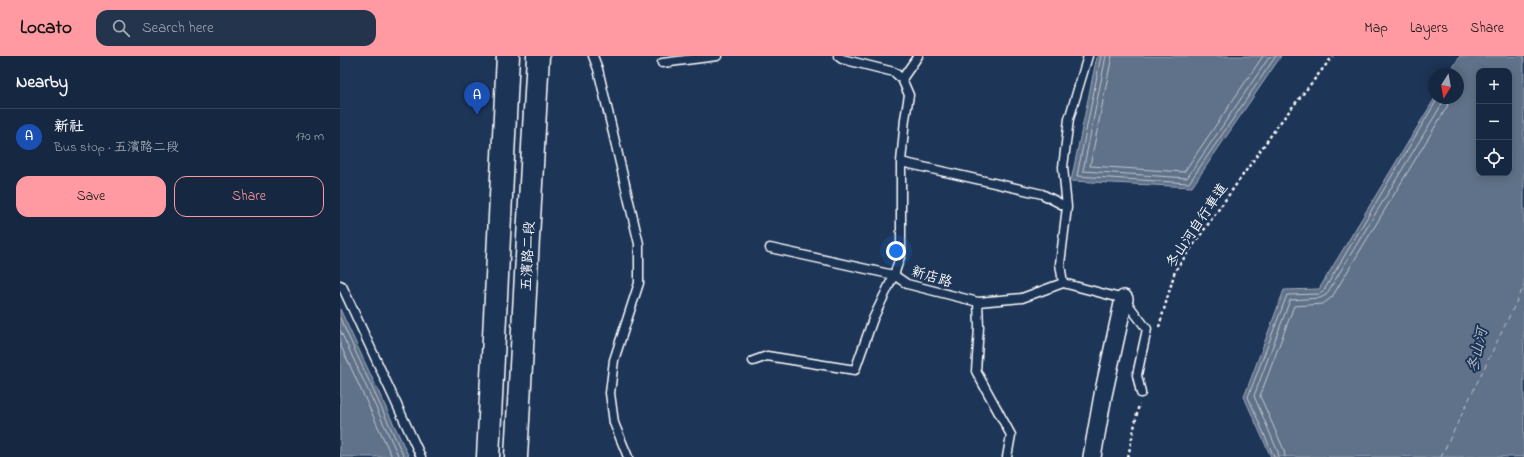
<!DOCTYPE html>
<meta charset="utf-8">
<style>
body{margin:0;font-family:"Indie Flower","LXGW WenKai TC",sans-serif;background:#23344c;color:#f1f3f6}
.controls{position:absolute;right:12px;top:12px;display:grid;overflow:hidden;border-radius:8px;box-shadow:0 2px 10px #0003}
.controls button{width:36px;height:36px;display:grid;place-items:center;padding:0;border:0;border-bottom:1px solid #35445a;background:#162841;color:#f1f3f6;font:20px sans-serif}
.compass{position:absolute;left:1088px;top:12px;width:36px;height:36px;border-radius:50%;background:#162841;box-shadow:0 2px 10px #0003;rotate:191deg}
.you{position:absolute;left:556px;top:195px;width:14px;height:14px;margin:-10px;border:3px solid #fff;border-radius:50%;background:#1a73e8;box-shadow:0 0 0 6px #1a73e833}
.badge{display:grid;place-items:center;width:26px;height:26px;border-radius:50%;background:#ff9aa2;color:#fff;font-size:13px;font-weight:700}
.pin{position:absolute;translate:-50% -33px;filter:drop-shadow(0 1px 2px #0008)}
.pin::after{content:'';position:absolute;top:21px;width:14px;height:12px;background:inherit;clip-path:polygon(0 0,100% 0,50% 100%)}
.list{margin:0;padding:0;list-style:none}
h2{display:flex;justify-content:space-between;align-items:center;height:52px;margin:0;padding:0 16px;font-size:17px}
h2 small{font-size:13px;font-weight:400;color:#9ea6b1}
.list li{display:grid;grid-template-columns:26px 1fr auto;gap:12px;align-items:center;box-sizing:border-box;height:56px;padding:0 16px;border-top:1px solid #35445a}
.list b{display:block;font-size:15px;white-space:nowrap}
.list p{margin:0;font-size:13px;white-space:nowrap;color:#9ea6b1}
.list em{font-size:13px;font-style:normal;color:#9ea6b1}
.actions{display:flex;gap:8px;padding:12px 16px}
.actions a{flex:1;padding:9px 0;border:1px solid #ff9aa2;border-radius:12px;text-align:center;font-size:14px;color:#ff9aa2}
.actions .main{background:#ff9aa2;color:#111}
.icon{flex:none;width:22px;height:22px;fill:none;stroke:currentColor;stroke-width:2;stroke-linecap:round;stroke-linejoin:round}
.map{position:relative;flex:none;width:1184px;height:401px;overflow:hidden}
header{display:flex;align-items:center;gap:24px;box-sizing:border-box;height:56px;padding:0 20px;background:#ff9aa2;color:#111}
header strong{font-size:19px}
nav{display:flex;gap:22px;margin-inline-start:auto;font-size:14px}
.search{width:280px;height:36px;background:#23344c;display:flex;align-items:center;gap:10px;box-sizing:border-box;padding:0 14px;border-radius:12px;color:#9ea6b1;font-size:15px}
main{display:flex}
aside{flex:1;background:#162841}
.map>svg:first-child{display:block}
.water{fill:#617289;stroke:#a0aab8;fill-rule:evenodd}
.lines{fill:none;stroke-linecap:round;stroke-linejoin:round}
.shore{stroke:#c0c7d0;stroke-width:1}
.ferry{stroke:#b8c0ca;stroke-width:1;stroke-dasharray:5 4;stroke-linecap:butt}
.service-casing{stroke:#fff;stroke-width:11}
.minor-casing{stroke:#fff;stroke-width:20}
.primary-casing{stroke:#fff;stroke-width:25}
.path{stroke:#fff;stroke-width:2.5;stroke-dasharray:3 3;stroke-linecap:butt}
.service{stroke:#1d3557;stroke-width:8}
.minor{stroke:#1d3557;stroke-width:17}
.primary{stroke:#1d3557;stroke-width:22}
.labels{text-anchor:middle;stroke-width:4;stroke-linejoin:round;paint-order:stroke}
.street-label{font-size:14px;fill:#fff;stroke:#1d3557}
.water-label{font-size:15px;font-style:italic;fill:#b8c0ca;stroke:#1d3557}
</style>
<header>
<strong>Locato</strong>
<div class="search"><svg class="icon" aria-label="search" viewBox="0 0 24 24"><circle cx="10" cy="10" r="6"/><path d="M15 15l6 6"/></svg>Search here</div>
<nav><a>Map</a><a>Layers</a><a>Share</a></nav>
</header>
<main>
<aside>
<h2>Nearby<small></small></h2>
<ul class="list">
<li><span class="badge" style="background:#1a4fb4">A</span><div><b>新社</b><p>Bus stop · 五濱路二段</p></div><em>170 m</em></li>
</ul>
<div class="actions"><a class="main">Save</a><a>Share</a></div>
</aside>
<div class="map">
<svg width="1184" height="401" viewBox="0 0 1184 401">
<rect width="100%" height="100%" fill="#1d3557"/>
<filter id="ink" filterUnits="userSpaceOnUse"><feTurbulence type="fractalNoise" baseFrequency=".025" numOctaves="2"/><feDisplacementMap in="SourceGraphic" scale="8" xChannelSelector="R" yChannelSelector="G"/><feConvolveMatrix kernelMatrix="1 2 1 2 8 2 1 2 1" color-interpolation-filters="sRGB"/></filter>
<g filter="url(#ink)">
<path class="water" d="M757,0H941L852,131L731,125Z
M1120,0H1184V401H931L904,341L944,234L979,233L1095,42H1118V18H1109ZM1139,15H1169V117H1139Z
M0,253L69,401H0Z"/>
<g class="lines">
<path class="shore" d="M761,0L737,120L849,127L936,0
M766,0L743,115L847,122L930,0
M772,0L750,110L844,116L923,0
M0,262L64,401
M0,274L59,401
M0,288L52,401
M934,401L908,341L947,239L979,238L983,236L1098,42
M939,401L938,396L914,340L950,244L980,242L986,239L1102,48L1103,42
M945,401L944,394L920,340L954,250L983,248L992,241L1107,51L1109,42"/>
<path class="ferry" d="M1101,401L1184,230"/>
<g class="service-casing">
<path id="service" d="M253,0L258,13L299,188V227L274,304L270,337L274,367L288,401
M498,0L502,3L554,16L562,23L569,39L565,63L561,106V198L554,219L567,228L638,246L682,242L723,227L784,243L807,273L797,319L801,337
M322,7L377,0
M562,23L578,0
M561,106L702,138L727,151
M723,227L720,208L727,151L723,111L729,63L748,0
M0,229L2,230L81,401
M638,246L639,271L636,315L671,379L667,401
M413,305L427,300L515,314L533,263L554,219L430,192"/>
</g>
<g class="minor-casing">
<path id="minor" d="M752,401L763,339L784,243"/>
</g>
<g class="primary-casing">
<path id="primary" d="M148,401L168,0
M176,401L198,0"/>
</g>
<path class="path" d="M819,271L835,215L939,68L993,0
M788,401L799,348"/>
<use href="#service" class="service"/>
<use href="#minor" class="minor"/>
<use href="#primary" class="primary"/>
</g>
</g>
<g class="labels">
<g class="street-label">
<text transform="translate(856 169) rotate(-56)" y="5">冬山河自行車道</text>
<text transform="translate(187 200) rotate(-87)" y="5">五濱路二段</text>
<text transform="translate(592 220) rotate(17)" y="5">新店路</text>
</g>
<g class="water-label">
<text transform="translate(1137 294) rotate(-77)" y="5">冬山河</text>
</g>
</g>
</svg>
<div class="controls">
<button>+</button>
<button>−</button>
<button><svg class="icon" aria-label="locate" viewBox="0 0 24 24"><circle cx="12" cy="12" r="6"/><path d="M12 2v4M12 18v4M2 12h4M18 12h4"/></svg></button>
</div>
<svg class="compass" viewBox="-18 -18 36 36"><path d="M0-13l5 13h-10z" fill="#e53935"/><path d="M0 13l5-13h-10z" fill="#9ea6b1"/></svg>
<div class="you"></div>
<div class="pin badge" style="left:137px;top:59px;background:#1a4fb4">A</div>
</div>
</main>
